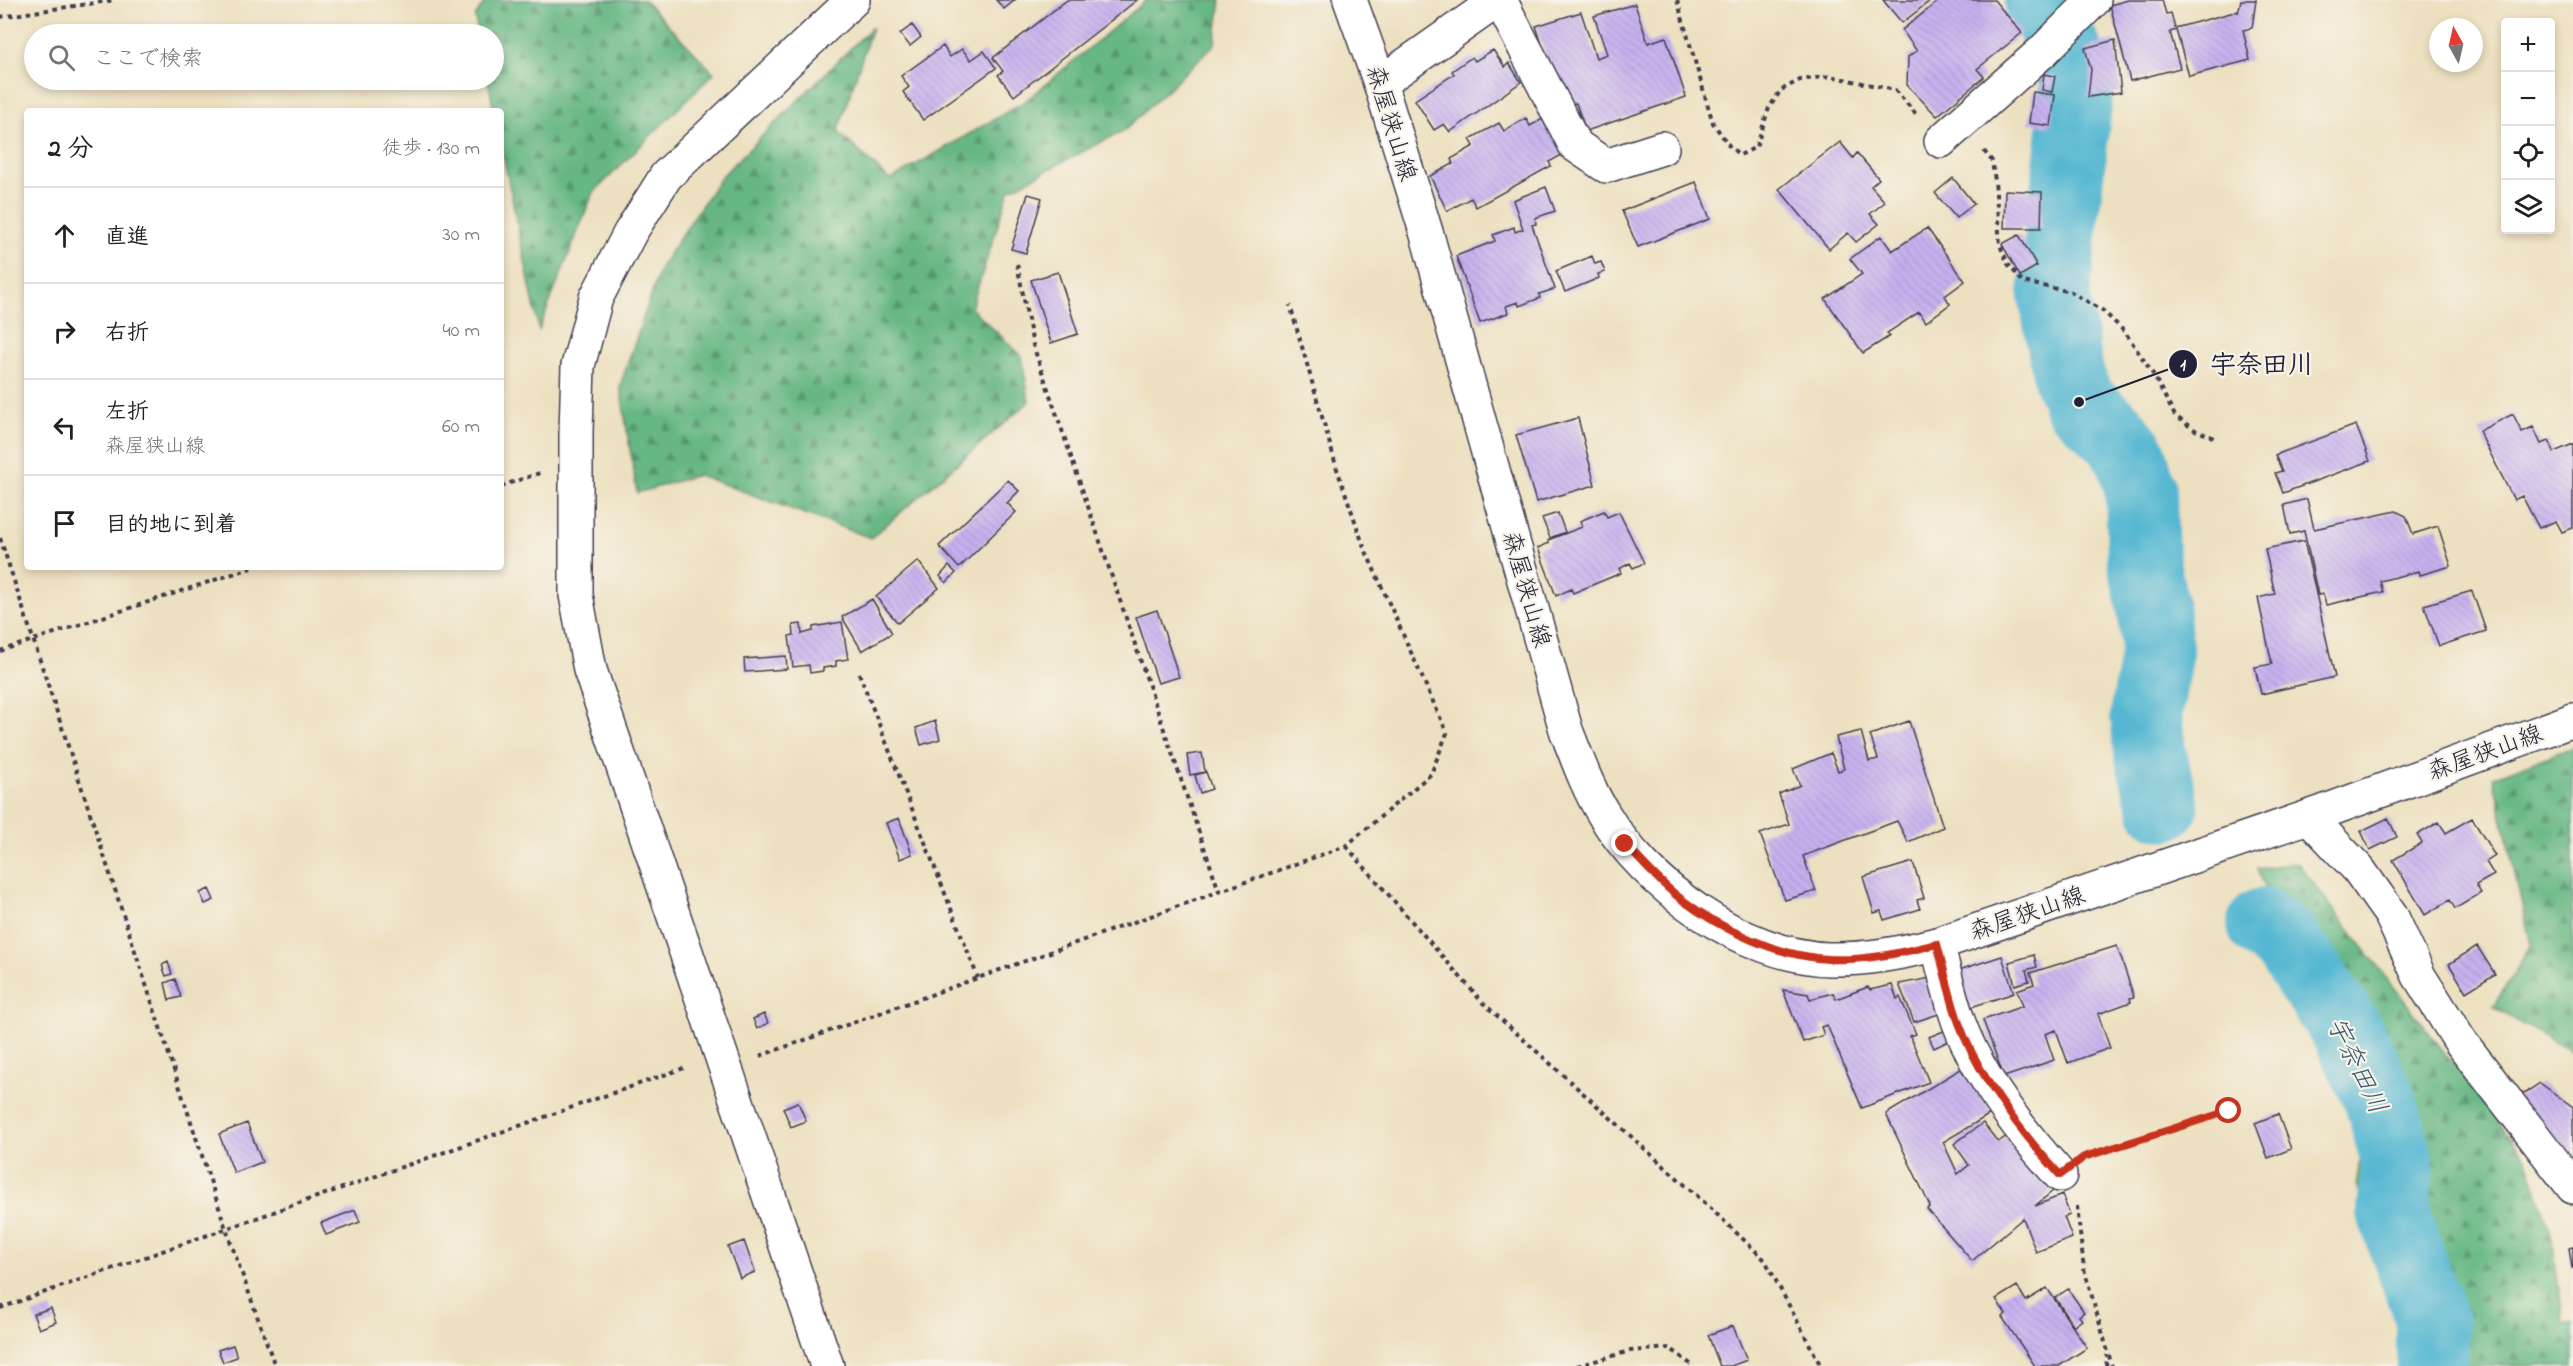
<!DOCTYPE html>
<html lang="ja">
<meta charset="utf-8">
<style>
body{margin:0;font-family:"Indie Flower","Klee One",sans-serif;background:#f2f2f2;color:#202124}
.controls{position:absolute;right:18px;top:18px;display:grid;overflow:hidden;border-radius:6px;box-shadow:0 3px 9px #0003}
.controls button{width:54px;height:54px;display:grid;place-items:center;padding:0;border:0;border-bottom:2px solid #e0e0e0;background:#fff;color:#202124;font:30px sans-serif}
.compass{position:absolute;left:2429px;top:18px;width:54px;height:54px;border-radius:50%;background:#fff;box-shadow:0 3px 9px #0003;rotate:352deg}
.stop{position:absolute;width:18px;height:18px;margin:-14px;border:4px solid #c8321e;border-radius:50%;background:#fff}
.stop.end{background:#c8321e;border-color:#fff;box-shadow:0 2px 6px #0008}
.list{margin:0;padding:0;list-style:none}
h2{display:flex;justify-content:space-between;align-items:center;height:78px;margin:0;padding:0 24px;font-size:26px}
h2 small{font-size:20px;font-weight:400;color:#757577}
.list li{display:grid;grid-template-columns:39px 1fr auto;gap:18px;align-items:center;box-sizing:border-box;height:96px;padding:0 24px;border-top:2px solid #e0e0e0}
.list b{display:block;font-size:22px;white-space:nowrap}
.list p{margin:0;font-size:20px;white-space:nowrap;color:#757577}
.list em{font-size:20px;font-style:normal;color:#757577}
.icon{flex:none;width:33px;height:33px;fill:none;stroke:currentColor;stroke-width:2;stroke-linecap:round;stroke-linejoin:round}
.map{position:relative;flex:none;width:2573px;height:1366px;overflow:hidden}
.search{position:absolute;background:#fff;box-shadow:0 3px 9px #0003;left:24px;top:24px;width:480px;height:66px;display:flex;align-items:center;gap:15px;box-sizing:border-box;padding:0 21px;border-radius:33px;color:#757577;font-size:22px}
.panel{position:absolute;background:#fff;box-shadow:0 3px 9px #0003;left:24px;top:108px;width:480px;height:462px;border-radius:6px}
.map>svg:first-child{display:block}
.forest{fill:url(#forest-firs);stroke:#446c5f;stroke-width:1.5}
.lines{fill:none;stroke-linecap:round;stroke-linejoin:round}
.river{stroke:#54b7d2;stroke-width:72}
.building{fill:url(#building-back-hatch)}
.minor-casing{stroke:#403e4f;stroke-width:36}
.major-casing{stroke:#403e4f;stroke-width:36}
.path{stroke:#403e4f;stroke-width:4;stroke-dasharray:4.5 4.5;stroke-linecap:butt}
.minor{stroke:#fff;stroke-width:33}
.major{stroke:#fff;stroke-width:33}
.route{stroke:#c8321e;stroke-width:8}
.labels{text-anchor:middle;stroke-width:4.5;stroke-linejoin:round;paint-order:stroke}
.street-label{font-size:24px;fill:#22223b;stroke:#f7f3e8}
.water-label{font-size:26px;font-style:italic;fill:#345670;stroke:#f7f3e8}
.leader{fill:none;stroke:#22223b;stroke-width:2}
.callout-dot{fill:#22223b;stroke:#f7f3e8;stroke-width:2}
.mark-label{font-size:18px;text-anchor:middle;font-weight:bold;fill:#fff}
.callout-label{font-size:26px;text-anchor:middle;font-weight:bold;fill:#22223b;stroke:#f7f3e8;stroke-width:4.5;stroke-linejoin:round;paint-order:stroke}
</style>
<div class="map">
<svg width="2573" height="1366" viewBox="0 0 2573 1366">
<defs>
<pattern id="forest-firs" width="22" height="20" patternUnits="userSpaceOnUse" patternTransform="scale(1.5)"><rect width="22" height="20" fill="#66b783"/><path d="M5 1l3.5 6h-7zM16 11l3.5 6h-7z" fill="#54946c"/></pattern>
<pattern id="building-back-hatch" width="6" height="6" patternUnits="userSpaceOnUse" patternTransform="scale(1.5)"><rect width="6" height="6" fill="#c6b1ef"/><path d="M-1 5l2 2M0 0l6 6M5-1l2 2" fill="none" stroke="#aa98ce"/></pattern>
</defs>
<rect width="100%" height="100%" fill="#f7f3e8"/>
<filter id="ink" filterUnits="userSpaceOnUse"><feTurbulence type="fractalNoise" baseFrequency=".0167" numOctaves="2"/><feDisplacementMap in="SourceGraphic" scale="12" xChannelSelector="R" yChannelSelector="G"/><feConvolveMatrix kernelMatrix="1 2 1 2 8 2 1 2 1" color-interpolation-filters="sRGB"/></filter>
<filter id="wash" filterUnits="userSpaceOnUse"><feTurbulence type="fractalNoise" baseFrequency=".008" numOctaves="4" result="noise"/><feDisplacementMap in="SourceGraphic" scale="24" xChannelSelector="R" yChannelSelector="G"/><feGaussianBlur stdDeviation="1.35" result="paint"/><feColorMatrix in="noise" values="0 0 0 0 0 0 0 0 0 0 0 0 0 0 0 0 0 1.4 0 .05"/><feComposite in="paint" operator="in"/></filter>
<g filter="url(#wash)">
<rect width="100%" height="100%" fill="#ede0c0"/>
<path class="forest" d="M486,0H644L714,73L593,193L539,330L501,145V111H494L488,80H494V34H478L475,17Z
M1147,0H1221L1215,44L1125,130L1009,190L971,308L1022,356L1029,402L871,538L698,475L637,493L620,386L661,266L720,178L872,27L838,132L890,180L1024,102Z
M2573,747V1053L2493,1007L2531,945L2493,777Z
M2297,862L2527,1159L2551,1234L2564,1324H2573V1366H2412L2403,1291L2356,1185L2364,1139L2361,1069L2286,947L2257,869Z"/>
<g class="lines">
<path class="river" d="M2040,0L2074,67L2077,97L2054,295L2069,377L2079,402L2113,432L2131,455L2141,492L2143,558L2154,614L2157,650L2146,716L2150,752L2163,805
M2263,924L2287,943L2347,1031L2379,1097L2398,1163L2393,1212L2432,1321V1366"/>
</g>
<g id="blocks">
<path class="building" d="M996,0H1015L1004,9Z
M1067,0H1137L1014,96L998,75L1003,71L993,58Z
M1883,0H1931L1902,23Z
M1940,0H1994L2022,33L1977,69L1984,77L1937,116L1907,85L1908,57L1917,51L1902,30Z
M2128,0H2162L2166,14L2171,13L2175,28L2238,11V13L2241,0H2256L2252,28L2243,30L2250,60L2189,76L2176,30L2170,32L2180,68L2130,81L2110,5Z
M1635,4L1648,43L1666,37L1686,97L1586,131L1576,103L1562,107L1536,26L1581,12L1596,58L1607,54L1594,16Z
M912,25L921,37L910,46L900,34Z
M2115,40L2121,92L2088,97L2091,70L2085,48Z
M943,46L950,57L962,49L971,60L984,51L996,68L923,120L903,92L909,87L901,76Z
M1493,50L1505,67L1509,63L1521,82L1450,132L1444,124L1434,130L1415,100L1454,74L1452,71L1472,57L1475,61Z
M2044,74L2055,76L2052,92L2042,90Z
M2033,92L2055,95L2051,126L2029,123Z
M1548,116L1567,152L1549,162L1551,166L1476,207L1471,198L1447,211L1430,176L1453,164L1451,159L1474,146L1470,139L1499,123L1504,131L1526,118L1530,126Z
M1840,142L1853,158L1857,153L1879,179L1871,186L1885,202L1870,214L1879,224L1856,242L1848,233L1829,249L1779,189Z
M1953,178L1974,204L1956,218L1935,193Z
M1696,182L1710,219L1638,247L1622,211Z
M1546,187L1555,211L1535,218L1536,224L1532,225L1555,289L1539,294L1540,298L1519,306L1518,302L1506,306L1508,313L1480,323L1456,256L1495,241L1493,235L1514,227L1515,232L1523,229L1513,200Z
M2005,190L2042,192L2041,228H2004Z
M1028,194L1042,198L1026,253L1011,249Z
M1927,228L1965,281L1945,296L1950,304L1926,322L1919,312L1887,333L1890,336L1863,353L1825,299L1862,274L1850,259L1881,236L1892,251Z
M2019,235L2037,266L2020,276L2002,244Z
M1592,256L1595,264L1601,262L1605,272L1598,274L1599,278L1565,292L1556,271Z
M1058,272L1078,334L1051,343L1031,280Z
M2513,414L2522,432L2533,427L2541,444L2548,441L2554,452L2573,444V528L2562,532L2556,521L2539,528L2522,496L2514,500L2479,431Z
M1578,418L1595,485L1536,502L1516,435Z
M2356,425L2370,461L2283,493L2275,473L2282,471L2275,455Z
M1008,480L1019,491L1007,503L1016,512L959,568L939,546Z
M2307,499L2314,529L2396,511L2406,516L2413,534L2438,526L2451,566L2420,575L2419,571L2380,581L2383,592L2326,605L2323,594L2318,595L2304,531L2290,534L2284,505Z
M1604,511L1607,517L1619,512L1644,563L1633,568L1630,563L1619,569L1621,573L1573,593L1571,589L1556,596L1538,548L1549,543L1548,540L1582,527L1580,521Z
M1558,513L1565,532L1550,538L1542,518Z
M2304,541L2335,677L2261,694L2255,667L2272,664L2258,598L2275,594L2265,549Z
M918,561L939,588L898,623L876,597Z
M949,566L956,573L946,583L940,576Z
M2472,591L2486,631L2439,646L2424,605Z
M872,599L892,633L862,651L842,617Z
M1157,610L1179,677L1158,683L1136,617Z
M842,622L848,659L836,661V666L823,668V671L810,673L809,665L793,667L789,636L794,635L793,625L801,624L802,634L813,631V627Z
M786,656L787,669L745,672L744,659Z
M935,721L940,739L921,745L916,728Z
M1909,721L1943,827L1908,842L1897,821L1803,856L1816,891L1785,900L1760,834L1789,824L1779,794L1800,785L1793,769L1831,753L1838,771L1844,769L1836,737L1861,731L1869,761L1878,759L1870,735Z
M1202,753L1205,772L1190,775L1187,755Z
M1206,772L1212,789L1200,793L1195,775Z
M899,818L912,854L900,859L886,823Z
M2388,818L2397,837L2370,850L2361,831Z
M2472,818L2495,856L2486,862L2494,875L2476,885L2481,893L2455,909L2450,900L2425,915L2393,860L2422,843L2417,835L2439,822L2446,833Z
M1913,862L1924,898L1917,900L1920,909L1884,920L1881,911L1874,913L1863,877Z
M209,889L214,900L205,904L200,893Z
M2117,946L2134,997L2130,998L2131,1002L2098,1014L2110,1048L2068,1063L2056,1030L2045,1034L2054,1060L2004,1077L1983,1020L2023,1006L2017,990L2034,984L2030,973Z
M2477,946L2495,974L2466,992L2449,964Z
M2034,955L2037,967L2026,970L2029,981L2015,985L2009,962Z
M2002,956L2014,993L1968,1008L1956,971Z
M168,962L172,974L166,976L162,965Z
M1931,978L1945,1012L1914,1022L1899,984Z
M175,979L181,997L169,1000L165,983Z
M1892,985L1897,999L1900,997L1916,1034L1910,1036L1929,1082L1862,1108L1827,1025L1821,1027L1824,1035L1803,1042L1783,990L1808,994L1810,999L1833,993L1836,999L1868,987L1870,990Z
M764,1014L768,1023L757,1029L753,1019Z
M1946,1030L1951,1040L1934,1048L1929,1037Z
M1964,1067L1992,1113L1943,1142L1958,1174L1969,1165L1954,1144L1983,1123L1998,1142L2007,1136L2054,1190L2035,1206L2062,1195L2070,1215L2064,1217L2072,1238L2036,1252L2023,1218L1972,1261L1927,1209L1930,1206L1886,1114Z
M2540,1083L2573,1107V1168L2516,1099Z
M798,1102L806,1121L791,1127L783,1108Z
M2278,1114L2291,1149L2268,1158L2255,1123Z
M247,1123L262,1162L234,1173L219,1134Z
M355,1210L360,1222L326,1235L321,1223Z
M744,1241L755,1272L740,1278L728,1247Z
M2573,1247V1268H2572L2569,1248Z
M2017,1286L2026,1301L2047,1288L2087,1348L2059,1366H2035L2002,1317L2006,1314L1996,1299Z
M2068,1289L2084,1312L2079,1316L2082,1320L2074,1326L2055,1298Z
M51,1308L56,1322L39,1329L33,1314Z
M1733,1326L1747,1360L1731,1366H1720L1708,1335Z
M233,1345L237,1357L223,1362L218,1350Z"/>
</g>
</g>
<g filter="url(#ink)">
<use href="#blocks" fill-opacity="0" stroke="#403e4f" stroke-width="1.5"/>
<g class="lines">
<g class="minor-casing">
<path id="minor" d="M1500,0L1575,145L1606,166L1662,148
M1380,83L1498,0
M1941,141L2043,51L2094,0
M2309,817L2359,870L2391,915L2419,976L2460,1041L2573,1187
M1937,944C1944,970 1950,998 1959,1023C1979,1078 2021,1132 2060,1175
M827,1366L590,670L576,595V431L578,366L596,298L630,233L666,176L853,0"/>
</g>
<g class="major-casing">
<path id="major" d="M1350,0L1380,83L1427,235L1566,730C1577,758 1587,787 1603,813C1646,886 1743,956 1829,959C1866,960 1902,953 1937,944L2323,812L2573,720"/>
</g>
<path class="path" d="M1677,0L1713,123L1730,147L1740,155L1756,147L1769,108L1781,90L1800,80L1830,76L1895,90L1916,114
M0,17L115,0
M1984,151L1992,161L1995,181L2000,245L2008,264L2023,282L2071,292L2102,310L2125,332L2153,374L2175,416L2195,430L2215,438
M1017,264L1033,345L1219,891
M501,486L540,473
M0,538L226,1229L275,1366
M0,651L254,567
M859,673L978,978
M1346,846L1483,1003L1705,1203L1765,1260L1821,1366
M760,1056L1346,846L1431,774L1447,733L1364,547L1337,469L1290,305
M2091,1155L2229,1111
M2077,1206L2084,1269L2112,1366
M0,1308L687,1067
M1577,1366L1630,1351L1670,1348L1693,1366
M2106,1366L2107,1355"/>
<use href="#minor" class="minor"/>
<use href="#major" class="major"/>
</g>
</g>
<g class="lines" filter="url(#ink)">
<path class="route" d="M1625,844C1643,863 1660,883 1681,899C1722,930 1777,956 1828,959C1865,961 1901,953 1937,944C1944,970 1950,998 1959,1023C1979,1078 2021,1132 2060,1175L2084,1157L2229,1111"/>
</g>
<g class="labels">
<g class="street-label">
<text transform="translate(1392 123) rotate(73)" y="8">森屋狭山線</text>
<text transform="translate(1527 589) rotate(74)" y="8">森屋狭山線</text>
<text transform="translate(2485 752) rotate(-20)" y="8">森屋狭山線</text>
<text transform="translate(2027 913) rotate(-19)" y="8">森屋狭山線</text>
</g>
<g class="water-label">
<text transform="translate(2358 1065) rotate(64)" y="9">宇奈田川</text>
</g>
</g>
<path class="leader" d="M2079 402L2183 364"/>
<g class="callout-dot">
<circle cx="2079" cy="402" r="6"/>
<circle cx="2183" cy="364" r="15"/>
</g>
<g class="mark-label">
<text x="2183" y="370">1</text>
</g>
<g class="callout-label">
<text x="2262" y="373">宇奈田川</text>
</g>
</svg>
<div class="controls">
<button>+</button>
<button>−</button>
<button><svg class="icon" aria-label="locate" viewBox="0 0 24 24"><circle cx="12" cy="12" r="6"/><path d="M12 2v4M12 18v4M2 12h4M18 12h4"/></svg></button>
<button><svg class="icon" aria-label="layers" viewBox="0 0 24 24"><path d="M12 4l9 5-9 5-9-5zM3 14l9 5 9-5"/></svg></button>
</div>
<svg class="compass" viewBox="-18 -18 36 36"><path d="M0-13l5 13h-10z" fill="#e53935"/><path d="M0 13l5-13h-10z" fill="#757577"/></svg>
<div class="stop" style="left:2229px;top:1111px"></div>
<div class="stop end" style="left:1625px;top:844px"></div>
<div class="search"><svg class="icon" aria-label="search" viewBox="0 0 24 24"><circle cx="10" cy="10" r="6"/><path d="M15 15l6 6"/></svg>ここで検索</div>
<section class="panel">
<h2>2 分<small>徒歩 · 130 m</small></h2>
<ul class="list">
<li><svg class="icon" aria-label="ahead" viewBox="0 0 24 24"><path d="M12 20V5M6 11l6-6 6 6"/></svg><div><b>直進</b></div><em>30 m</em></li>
<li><svg class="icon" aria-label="right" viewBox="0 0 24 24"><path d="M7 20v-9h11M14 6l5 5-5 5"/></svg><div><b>右折</b></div><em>40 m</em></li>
<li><svg class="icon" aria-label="left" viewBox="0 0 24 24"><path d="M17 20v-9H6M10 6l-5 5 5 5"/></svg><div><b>左折</b><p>森屋狭山線</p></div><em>60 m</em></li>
<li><svg class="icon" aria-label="arrive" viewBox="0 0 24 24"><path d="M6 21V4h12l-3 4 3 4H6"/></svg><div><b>目的地に到着</b></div></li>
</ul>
</section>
</div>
